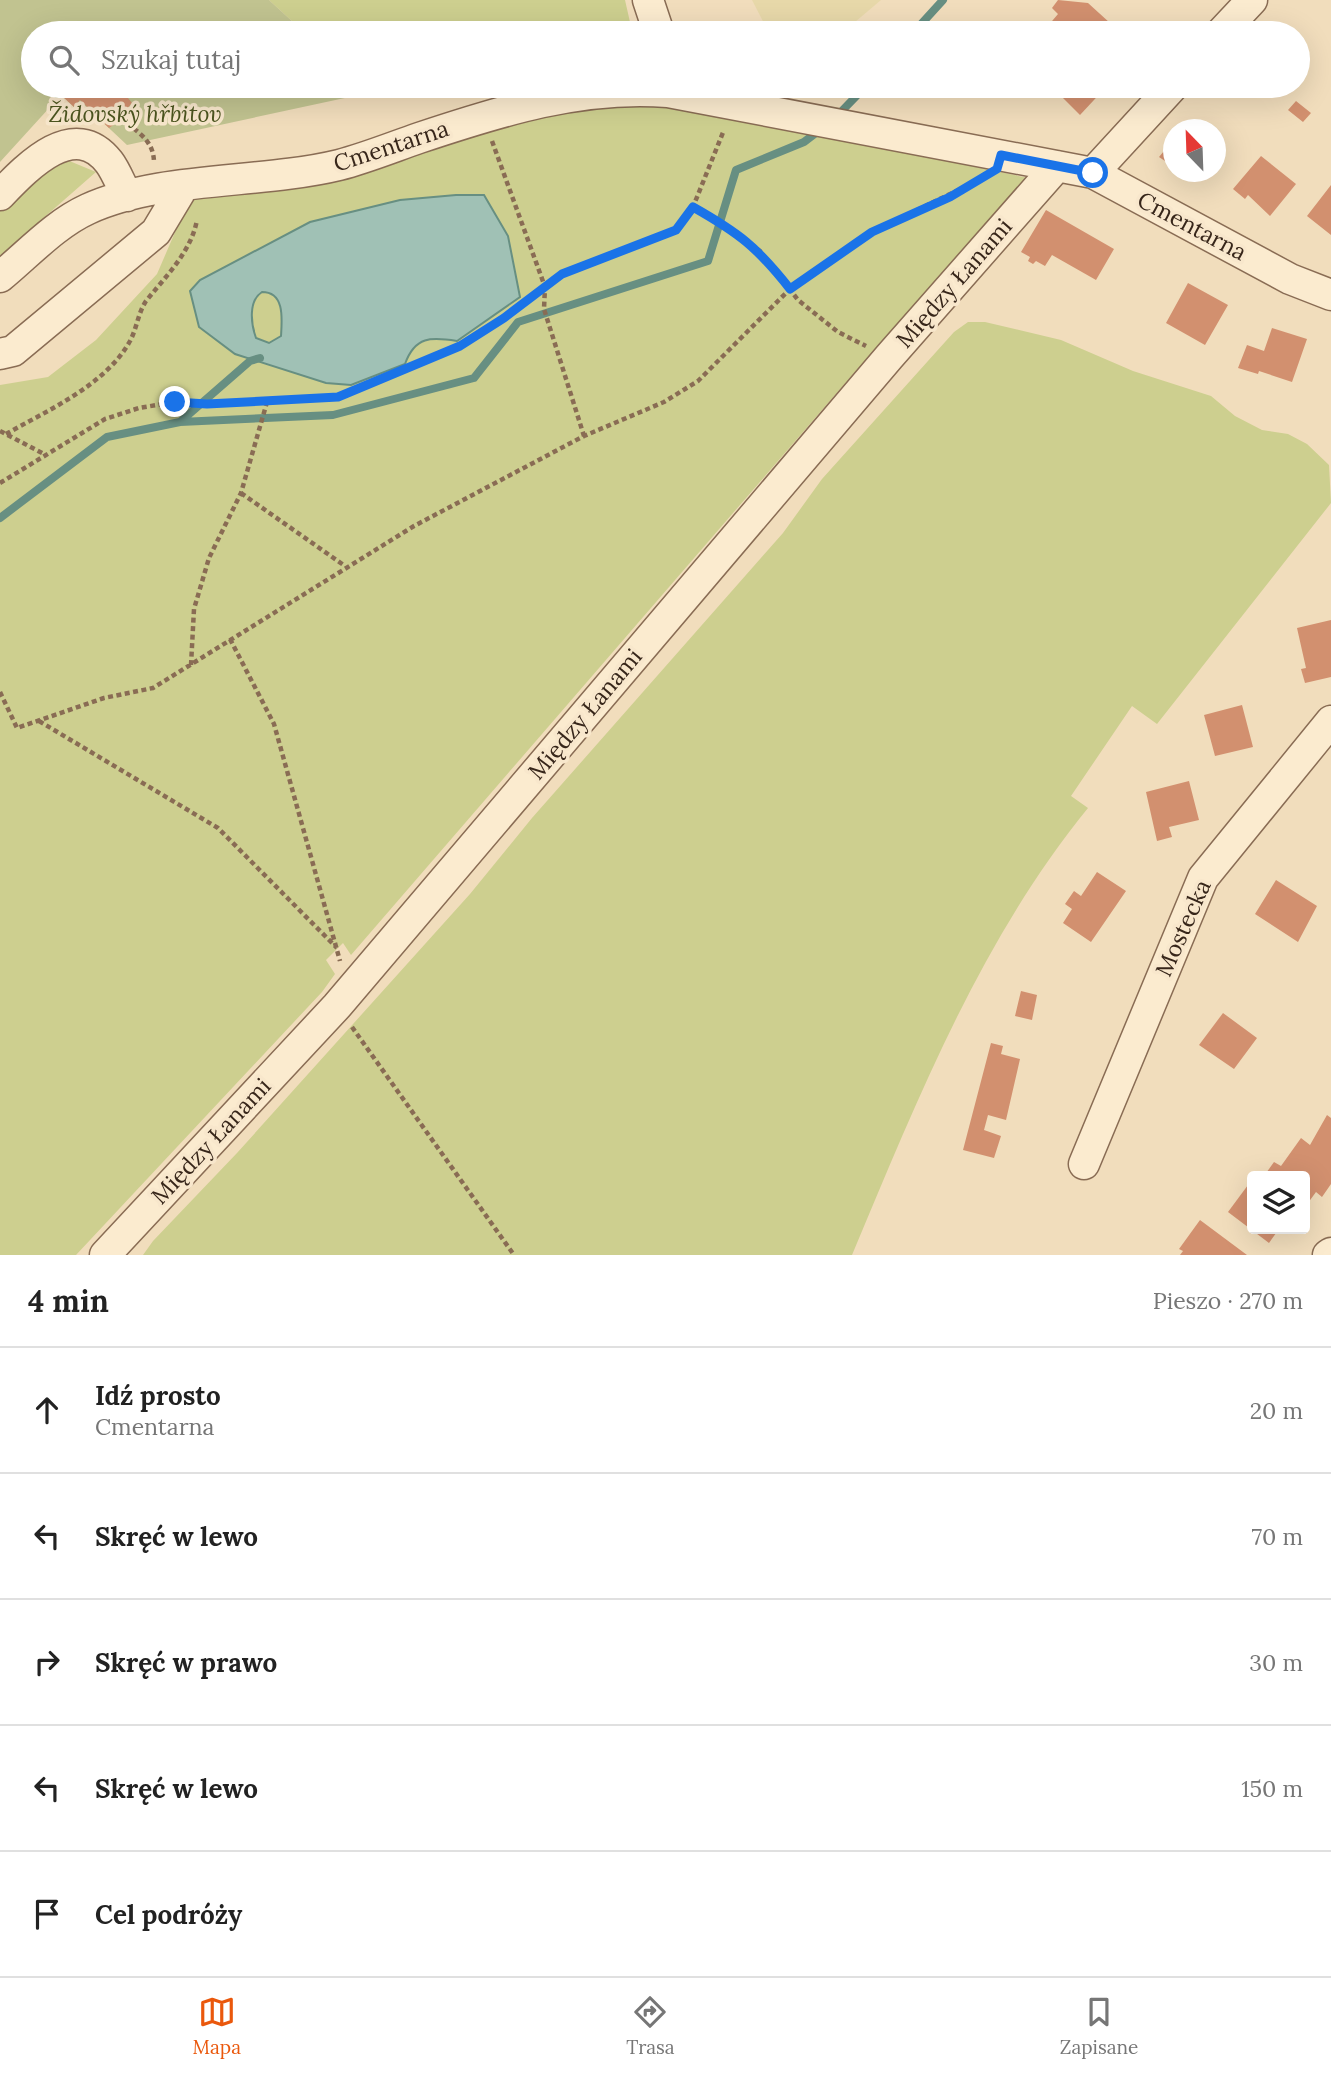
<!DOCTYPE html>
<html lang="pl">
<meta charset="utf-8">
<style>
body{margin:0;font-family:Lora,serif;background:#f6f6f6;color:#222}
.controls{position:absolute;right:21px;bottom:21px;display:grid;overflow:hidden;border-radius:7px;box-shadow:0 7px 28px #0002}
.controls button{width:63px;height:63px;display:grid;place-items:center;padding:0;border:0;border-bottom:2px solid #e0e0e0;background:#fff;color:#222;font:35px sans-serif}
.compass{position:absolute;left:1163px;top:119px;width:63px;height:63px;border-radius:50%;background:#fff;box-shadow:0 7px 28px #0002;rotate:337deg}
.stop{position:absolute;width:21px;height:21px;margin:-16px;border:5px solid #1a73e8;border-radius:50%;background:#fff}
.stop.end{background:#1a73e8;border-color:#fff;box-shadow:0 2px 7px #0008}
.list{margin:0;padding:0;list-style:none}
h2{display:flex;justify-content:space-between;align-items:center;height:91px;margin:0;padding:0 28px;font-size:30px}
h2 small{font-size:23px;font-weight:400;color:#767676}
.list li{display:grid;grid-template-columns:46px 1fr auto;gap:21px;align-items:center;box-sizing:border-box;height:126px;padding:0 28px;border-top:2px solid #e0e0e0}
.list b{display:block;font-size:26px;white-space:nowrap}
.list p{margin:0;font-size:23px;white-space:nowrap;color:#767676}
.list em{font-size:23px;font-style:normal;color:#767676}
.icon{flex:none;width:38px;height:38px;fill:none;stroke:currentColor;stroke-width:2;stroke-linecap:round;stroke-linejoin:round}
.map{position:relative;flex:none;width:1331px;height:1255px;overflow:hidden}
.search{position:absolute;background:#fff;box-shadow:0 7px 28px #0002;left:21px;right:21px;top:21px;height:77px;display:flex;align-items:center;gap:18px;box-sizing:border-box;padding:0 24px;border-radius:38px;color:#767676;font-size:26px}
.sheet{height:721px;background:#fff}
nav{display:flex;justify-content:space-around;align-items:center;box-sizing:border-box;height:98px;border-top:2px solid #e0e0e0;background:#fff;font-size:19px;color:#767676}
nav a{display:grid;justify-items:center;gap:4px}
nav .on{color:#ea580c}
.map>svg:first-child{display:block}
.farmland{fill:#e7d8a9}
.green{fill:#cdcf8f}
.cemetery{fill:#c1c390}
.water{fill:#a0c1b5;stroke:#678f82;stroke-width:2;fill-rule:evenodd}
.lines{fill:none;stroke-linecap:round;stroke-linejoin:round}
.stream{stroke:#678f82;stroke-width:8}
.building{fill:#d2906f}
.minor-casing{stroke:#896c54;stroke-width:33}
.path{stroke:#896c54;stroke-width:4.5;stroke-dasharray:5 3.5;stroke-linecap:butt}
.minor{stroke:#fbebcf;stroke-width:30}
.route{stroke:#1a73e8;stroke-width:9}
.labels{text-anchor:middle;stroke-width:7;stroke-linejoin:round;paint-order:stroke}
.park-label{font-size:23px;font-style:italic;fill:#4c551f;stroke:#f8e7cc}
.street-label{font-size:23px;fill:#37261a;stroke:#f8e7cc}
</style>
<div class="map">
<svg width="1331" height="1255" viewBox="0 0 1331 1255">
<rect width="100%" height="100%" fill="#f1ddbc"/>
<path class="farmland" d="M752,0H881L842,33H769Z"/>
<path class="green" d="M269,0H625L632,31L305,33Z
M654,99L1033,179L854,373L351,955L343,943L326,960L335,974L322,992L76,1255H0V385L48,377L96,340L157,274L192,193L514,117Z
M67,160L96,172L0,256V211L49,166Z
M968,322H985L1061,340L1133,371L1211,396L1235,416L1262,430L1288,434L1307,444L1329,465L1331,503L1157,724L1132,706L1071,796L1088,808C980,941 918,1098 852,1255H143L153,1241L237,1153L470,894L532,818L783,533L822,479L954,332Z"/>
<path class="cemetery" d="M0,0H269L305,33H33V86H378L382,90L127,145L80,101L74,107L61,95L0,162Z"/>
<path class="water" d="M456,195H484L508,236L520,297L457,341C431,337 415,336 405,364L351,385L326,383L235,354L199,327L190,291L200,280L310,222L400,200ZM262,292C285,292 282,319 281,336L269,343L256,338C251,324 248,301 262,292Z"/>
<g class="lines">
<path class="stream" d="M913,33L943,0
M837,116L866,86
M180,422L333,415L474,378L518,322L708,261L736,170L804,142L821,129
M0,518L107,437L180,422L250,361L260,358"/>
</g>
<path class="building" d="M1058,0L1088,3L1121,33H1076L1071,29L1067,33H1053L1047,27L1058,14L1052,8Z
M69,86H128L134,91L128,98L132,103L125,111L128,114L109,128L80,100L74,107L61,95Z
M1071,86H1107L1080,115L1061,96Z
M1221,86H1252L1247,97Z
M1296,101L1311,113L1303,122L1288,110Z
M1174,139V167L1159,157Z
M1216,150L1223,156L1216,166Z
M1261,156L1296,184L1270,216L1248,195L1245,199L1233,189Z
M1179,172H1197L1190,180Z
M1331,185V235L1307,216Z
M1046,210L1114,249L1096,280L1052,255L1045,266L1036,261L1033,264L1028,261L1030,257L1021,252Z
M1188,283L1228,305L1205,345L1166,323Z
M1272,328L1307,339L1292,382L1259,371L1258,374L1238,368L1247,345L1264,351Z
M1331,620V677L1305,683L1301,669L1306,668L1297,628Z
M1242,705L1253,747L1215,756L1204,715Z
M1189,781L1199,820L1169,827L1172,837L1157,841L1146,792Z
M1097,872L1126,891L1091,942L1063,923L1072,909L1065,904L1074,891L1081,896Z
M1276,880L1317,906L1298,942L1255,914Z
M1021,991L1037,995L1032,1020L1015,1016Z
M1223,1013L1257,1038L1234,1069L1199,1045Z
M991,1043L1003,1046L1001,1054L1020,1059L1006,1120L988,1115L984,1130L1001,1136L994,1158L963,1150Z
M1327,1115L1331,1118V1184L1322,1197L1316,1192L1305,1207V1176H1264L1274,1162L1281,1166L1301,1138L1310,1145Z
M1248,1185L1252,1188V1229H1279L1269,1243L1228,1212Z
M1200,1220L1247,1255H1180L1183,1251L1179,1249Z"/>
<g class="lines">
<g class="minor-casing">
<path id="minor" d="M648,0L659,33
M1221,33L1252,0
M1093,173L1173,86
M0,195C27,167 74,117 109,162C116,171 121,185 127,196
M0,277C28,254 55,224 88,209C160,176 261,184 339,165C366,158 393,147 419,138C500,111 582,85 668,92L1093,173L1290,279L1331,295
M0,354L13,351L156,232L183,187
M1084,1164L1203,878L1331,721
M105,1255L337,1006L889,357L1057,166
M1328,1255L1331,1253"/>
</g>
<path class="path" d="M127,123C142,135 154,143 154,163
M492,141L545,287L544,309L584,436
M693,207L724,224L760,251L798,300L838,332L866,346
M0,431L44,454
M6,434C48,410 106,385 130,341C137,328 138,313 146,301C166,276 191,252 197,220
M0,483L105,419L139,408L175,402L207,404L338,397L460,346L504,318L562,273L676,230L693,207L724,130
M241,493L345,566
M230,639L274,724L340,961
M191,665L194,609L209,558L241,493L267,402
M0,692L17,728L104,698L153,688L414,526L584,436L664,402L698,381L790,289L872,232L979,180
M39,721L218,828L337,948
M352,1027L514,1255"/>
<use href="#minor" class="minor"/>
</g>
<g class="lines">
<path class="route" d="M175,402L207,404L338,397L460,346L504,318L562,274L676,230L693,207C739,233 757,247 790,289L872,232L950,197L997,169L1001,155L1093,173"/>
</g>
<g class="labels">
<g class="park-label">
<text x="135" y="122">Židovský hřbitov</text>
</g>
<g class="street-label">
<text transform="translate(391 146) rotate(-18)" y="8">Cmentarna</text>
<text transform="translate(1192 226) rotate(28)" y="8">Cmentarna</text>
<text transform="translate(954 283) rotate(-49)" y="8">Między Łanami</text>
<text transform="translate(585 714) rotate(-50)" y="8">Między Łanami</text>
<text transform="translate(1183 928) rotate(-66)" y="8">Mostecka</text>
<text transform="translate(211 1141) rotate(-47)" y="8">Między Łanami</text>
</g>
</g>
</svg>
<div class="controls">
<button><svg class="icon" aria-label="layers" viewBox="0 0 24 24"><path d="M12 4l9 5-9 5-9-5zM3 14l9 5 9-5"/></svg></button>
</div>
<svg class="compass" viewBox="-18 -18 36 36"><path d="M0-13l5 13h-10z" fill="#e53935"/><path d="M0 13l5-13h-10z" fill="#767676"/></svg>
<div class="stop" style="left:1093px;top:173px"></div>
<div class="stop end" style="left:175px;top:402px"></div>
<div class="search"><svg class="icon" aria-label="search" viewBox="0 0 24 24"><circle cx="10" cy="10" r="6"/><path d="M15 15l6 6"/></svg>Szukaj tutaj</div>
</div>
<section class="sheet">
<h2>4 min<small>Pieszo · 270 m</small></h2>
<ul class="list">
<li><svg class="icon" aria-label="ahead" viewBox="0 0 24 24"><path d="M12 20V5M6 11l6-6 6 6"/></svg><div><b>Idź prosto</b><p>Cmentarna</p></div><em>20 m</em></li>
<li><svg class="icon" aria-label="left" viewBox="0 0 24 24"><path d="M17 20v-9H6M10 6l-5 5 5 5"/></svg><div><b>Skręć w lewo</b></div><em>70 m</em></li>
<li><svg class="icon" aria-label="right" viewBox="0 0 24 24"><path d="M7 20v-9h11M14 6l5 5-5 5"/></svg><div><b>Skręć w prawo</b></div><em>30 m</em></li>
<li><svg class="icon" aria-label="left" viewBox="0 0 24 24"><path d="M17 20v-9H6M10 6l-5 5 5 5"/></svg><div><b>Skręć w lewo</b></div><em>150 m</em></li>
<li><svg class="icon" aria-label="arrive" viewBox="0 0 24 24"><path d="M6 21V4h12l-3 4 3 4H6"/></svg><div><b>Cel podróży</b></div></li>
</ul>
</section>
<nav>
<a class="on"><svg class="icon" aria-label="map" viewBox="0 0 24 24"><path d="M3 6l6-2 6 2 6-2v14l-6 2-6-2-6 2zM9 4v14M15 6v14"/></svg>Mapa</a>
<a><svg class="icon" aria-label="directions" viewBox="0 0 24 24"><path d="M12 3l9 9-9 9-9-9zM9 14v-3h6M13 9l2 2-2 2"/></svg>Trasa</a>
<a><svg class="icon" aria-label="saved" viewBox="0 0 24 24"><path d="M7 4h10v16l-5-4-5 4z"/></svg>Zapisane</a>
</nav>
